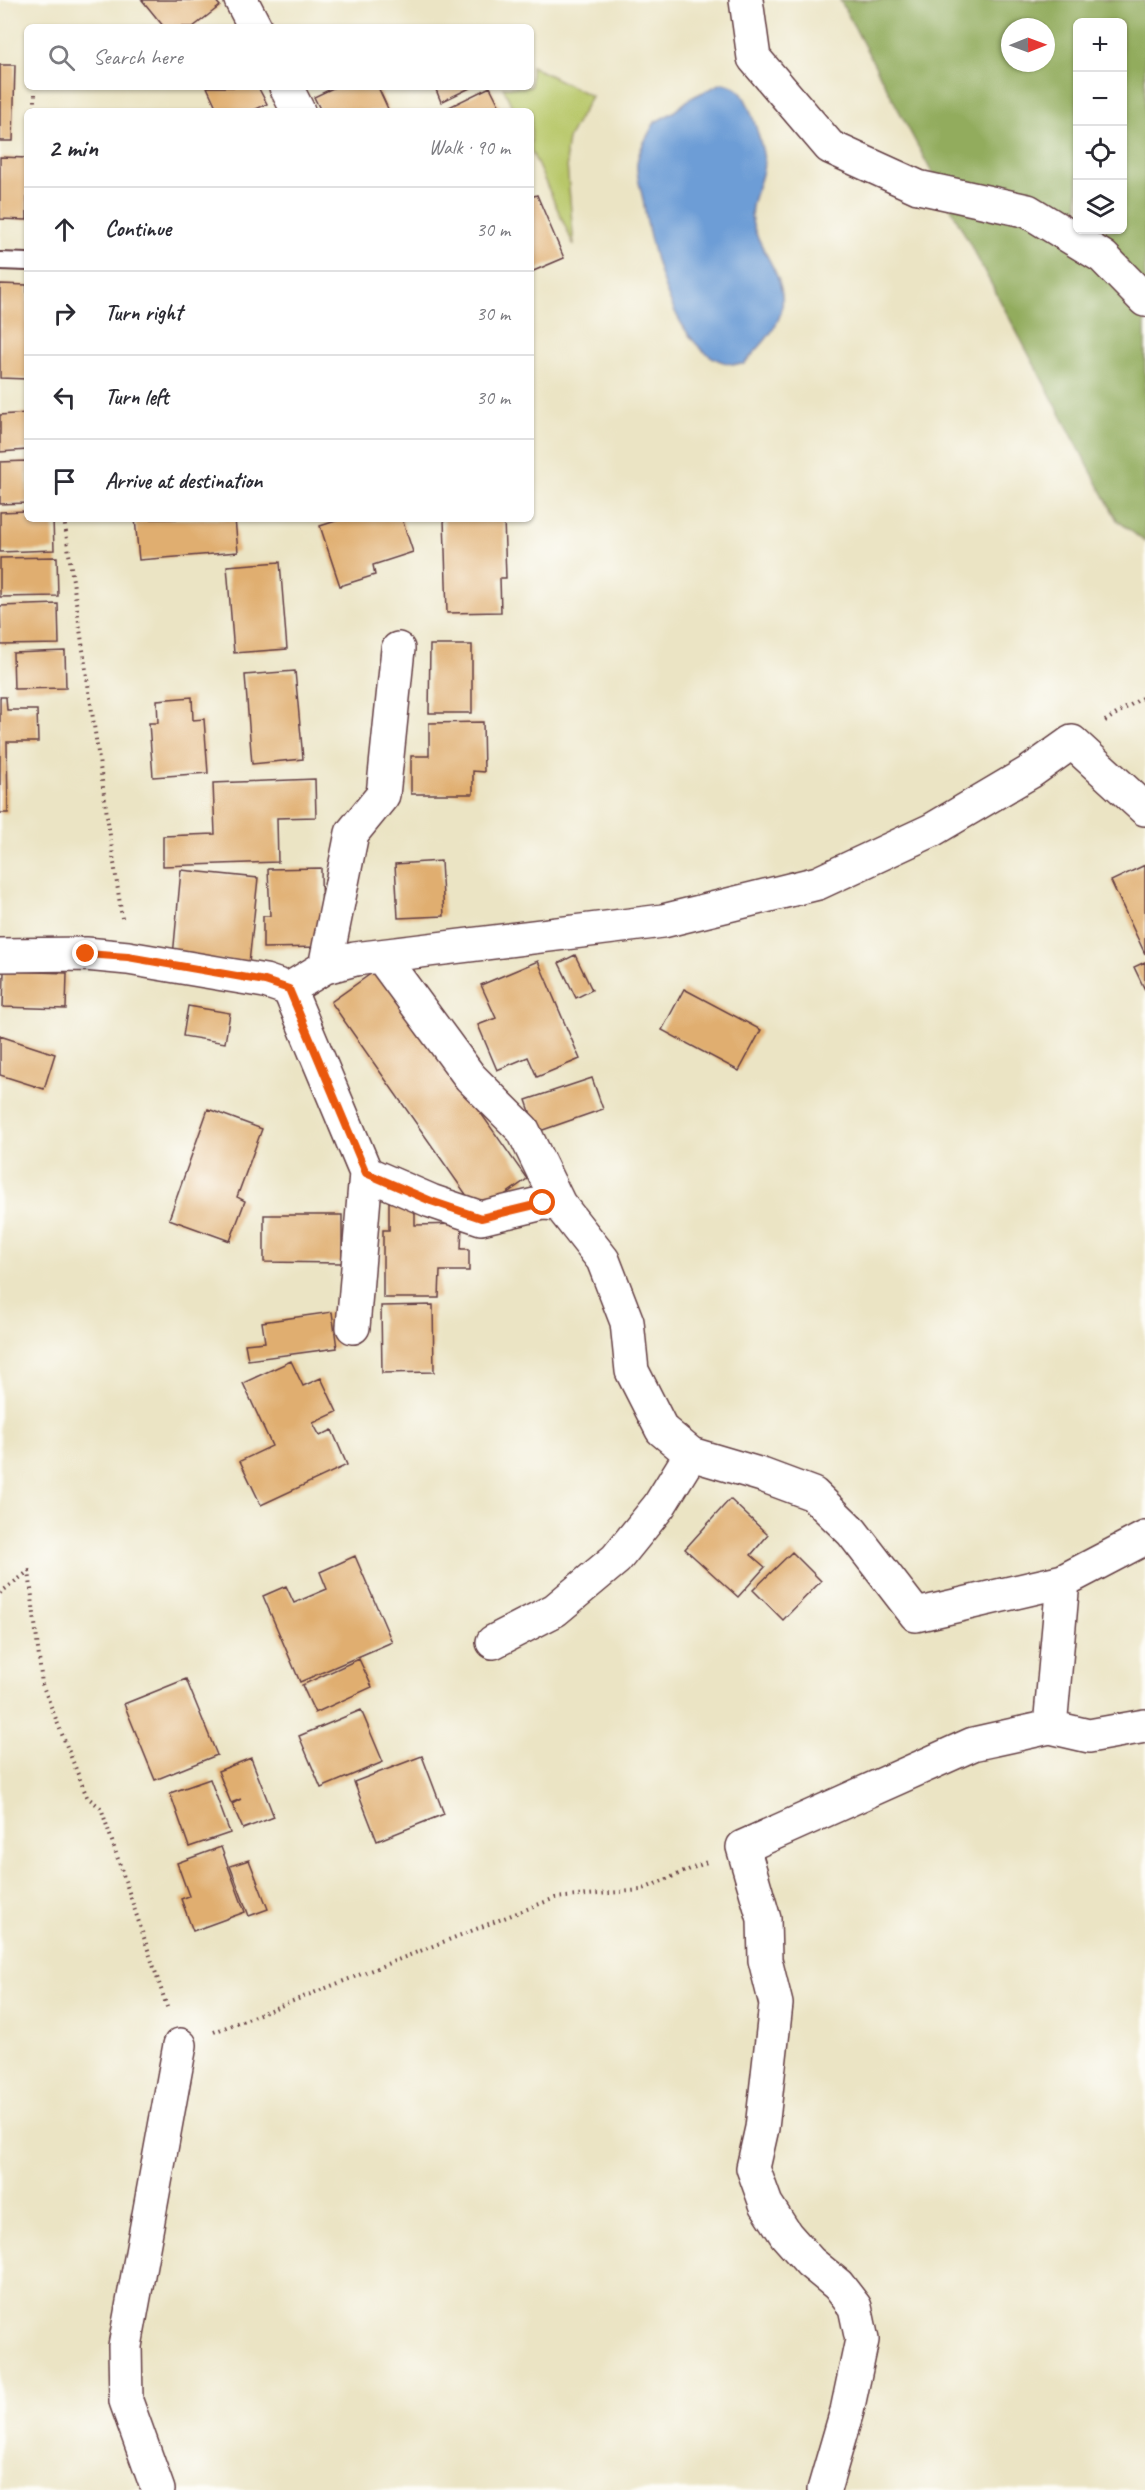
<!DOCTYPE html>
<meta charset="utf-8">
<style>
body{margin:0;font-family:Caveat,sans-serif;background:#f7f7f7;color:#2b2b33}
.controls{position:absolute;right:18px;top:18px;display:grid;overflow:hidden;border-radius:9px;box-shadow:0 2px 4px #0004}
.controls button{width:54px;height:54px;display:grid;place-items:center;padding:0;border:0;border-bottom:2px solid #e1e1e2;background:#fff;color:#2b2b33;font:30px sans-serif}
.compass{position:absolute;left:1001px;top:18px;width:54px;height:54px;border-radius:50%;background:#fff;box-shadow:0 2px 4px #0004;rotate:89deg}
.stop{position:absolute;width:18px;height:18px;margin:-14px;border:4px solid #ea580c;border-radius:50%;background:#fff}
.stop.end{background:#ea580c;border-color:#fff;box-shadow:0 2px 6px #0008}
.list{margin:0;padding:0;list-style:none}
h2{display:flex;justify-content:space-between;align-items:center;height:78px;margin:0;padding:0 24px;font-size:26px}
h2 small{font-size:20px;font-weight:400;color:#7c7c81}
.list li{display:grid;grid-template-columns:39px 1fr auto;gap:18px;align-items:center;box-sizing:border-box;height:84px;padding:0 24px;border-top:2px solid #e1e1e2}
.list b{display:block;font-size:22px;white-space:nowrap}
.list em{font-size:20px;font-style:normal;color:#7c7c81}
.icon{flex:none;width:33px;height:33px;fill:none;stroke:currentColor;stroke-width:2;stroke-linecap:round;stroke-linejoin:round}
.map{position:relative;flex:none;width:1145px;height:2490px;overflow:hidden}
.search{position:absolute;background:#fff;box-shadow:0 2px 4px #0004;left:24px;top:24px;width:510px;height:66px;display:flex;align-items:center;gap:15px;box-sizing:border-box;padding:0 21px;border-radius:9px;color:#7c7c81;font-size:22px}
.panel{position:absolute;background:#fff;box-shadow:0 2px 4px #0004;left:24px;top:108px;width:510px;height:414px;border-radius:9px}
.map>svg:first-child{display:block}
.green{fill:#b8c769;stroke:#81734a;stroke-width:1.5}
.forest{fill:#92ac5d;stroke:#6e6644;stroke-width:1.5;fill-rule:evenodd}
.water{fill:#6d9dd6;stroke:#5c5e80;stroke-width:1.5}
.building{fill:#e0ae6f}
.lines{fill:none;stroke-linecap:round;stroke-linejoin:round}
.lane-casing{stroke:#623d42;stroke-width:20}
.street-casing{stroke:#623d42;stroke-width:36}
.path{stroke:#623d42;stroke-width:4;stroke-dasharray:1.5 4.5;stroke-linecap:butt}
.lane{stroke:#fff;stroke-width:16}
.street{stroke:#fff;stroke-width:33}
.route{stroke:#ea580c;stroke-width:8}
</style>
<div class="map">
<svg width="1145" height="2490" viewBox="0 0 1145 2490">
<rect width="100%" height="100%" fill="#fdfcf7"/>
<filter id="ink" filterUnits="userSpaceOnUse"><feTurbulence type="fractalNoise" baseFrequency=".0167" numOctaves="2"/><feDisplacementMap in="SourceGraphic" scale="12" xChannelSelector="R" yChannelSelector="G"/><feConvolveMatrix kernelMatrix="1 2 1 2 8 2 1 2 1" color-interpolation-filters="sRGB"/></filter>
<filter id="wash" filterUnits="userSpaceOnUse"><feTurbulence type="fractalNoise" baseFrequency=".008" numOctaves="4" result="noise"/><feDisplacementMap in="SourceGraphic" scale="24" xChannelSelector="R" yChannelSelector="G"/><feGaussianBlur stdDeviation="1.35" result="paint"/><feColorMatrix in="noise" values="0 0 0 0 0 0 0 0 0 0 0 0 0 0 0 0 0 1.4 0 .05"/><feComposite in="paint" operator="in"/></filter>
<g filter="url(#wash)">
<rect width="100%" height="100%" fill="#ebe4c4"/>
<path class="green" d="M531,66L591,96L568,139L566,153L574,246L531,150V111H514L503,87H531Z"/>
<path class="forest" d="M840,0H1145V542L1117,520ZM1078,22H1122V230H1078ZM1010,27H1046V63H1010Z"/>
<path class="water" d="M722,83C730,84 736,86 741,93C750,104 764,149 764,163C763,183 748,201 752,221C758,250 786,275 782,307C779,329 758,348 744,364C676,371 651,249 643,200C641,189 636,175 637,164C638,150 649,134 655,122L672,113L691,98Z"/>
<g id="blocks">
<path class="building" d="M142,0H215L220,6L193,27H164Z
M0,65H15L13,141H0Z
M207,87H258L267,104L252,111H218Z
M335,87H378L389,111H321L314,97Z
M435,87H472L441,102Z
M490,87L502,111H446L445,109Z
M0,157L27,158V220L0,219Z
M537,195L564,258L531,272V197Z
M0,284L27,285V379L0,378Z
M27,413V450L0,452V415Z
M27,461V503L0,504V462Z
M27,511V519H53L54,550L0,552V512Z
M135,519H235L238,552L139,560Z
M342,519H402L413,552L373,565L375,575L340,586L320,526Z
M444,519H504L506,578H500L501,612L447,613Z
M57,557L58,596L0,597V558Z
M280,562L287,649L234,653L227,566Z
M58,604L59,644L1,645L0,606Z
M430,645H472V713H429Z
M65,651L66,688L14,689L13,653Z
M295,671L303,759L252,764L245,675Z
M0,697H6L7,710H37L38,742H7L8,813H0Z
M192,697L193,720L204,719L208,773L153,777L149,723H158L157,700Z
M483,722L484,772L473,771V794H411V756H429V723Z
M315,779L316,817L277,818L278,862L163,866V836L215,834L213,783Z
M441,861L444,916L398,918L395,864Z
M1145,865V954L1111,881Z
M321,868L322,947L263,948V916H270L268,869Z
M181,870L258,878L249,963L173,956Z
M575,955L592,990L576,998L559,963Z
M538,961L580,1059L537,1077L528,1057L497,1070L478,1025L496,1018L481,985Z
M1145,962V990L1134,967Z
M379,968L527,1179L479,1213L331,1002Z
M4,971L67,973L66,1009L3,1007Z
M684,989L761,1030L739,1071L662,1030Z
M188,1006L230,1013L225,1043L183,1036Z
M0,1036L55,1054L44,1089L0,1075Z
M592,1078L603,1109L537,1132L526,1100Z
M208,1109L262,1129L237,1197L245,1201L230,1241L169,1219Z
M389,1202H415V1225L462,1224L461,1249H469V1271H440L439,1298H383V1230H389Z
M264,1215H342V1263L264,1262Z
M433,1305L434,1372L382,1373L381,1306Z
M332,1312L337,1348L248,1360L245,1344L265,1342L262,1322Z
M291,1361L303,1386L321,1378L337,1412L313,1423L320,1436L332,1430L347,1465L261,1505L240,1461L272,1446L243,1383Z
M730,1499L768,1535L751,1555L765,1567L738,1597L685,1549Z
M792,1552L821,1581L783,1620L753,1590Z
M355,1556L392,1642L300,1682L263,1596L286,1586L294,1603L327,1589L320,1572Z
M359,1659L372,1687L315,1713L302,1685Z
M186,1679L217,1755L155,1780L124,1704Z
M361,1710L383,1762L321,1788L299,1736Z
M422,1756L444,1814L377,1841L354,1782Z
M251,1758L274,1817L243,1829L232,1804L241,1799L231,1803L218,1771Z
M210,1779L230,1833L189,1847L170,1793Z
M221,1847L245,1912L193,1931L181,1899L189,1896L177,1863Z
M249,1860L268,1909L249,1916L230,1866Z"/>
</g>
</g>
<g filter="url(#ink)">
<use href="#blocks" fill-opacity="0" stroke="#623d42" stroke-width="1.5"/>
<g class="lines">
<g class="lane-casing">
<path id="lane" d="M0,261L27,262"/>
</g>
<g class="street-casing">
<path id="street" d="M241,0L255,27
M746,0L754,58L830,147L918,187L1028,211L1103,257L1145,300
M286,87L298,111
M0,955L86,954L128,958L265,981L289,989L325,967L355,959L663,921L818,883L932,830L1030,772L1072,742L1145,809
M381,956L470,1077L523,1130L559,1204
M325,967L352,833L383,795L398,649
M289,989L366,1173L353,1327
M366,1173L431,1201L481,1218L543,1203L559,1204L603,1260L627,1322L632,1371L662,1430L691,1454L762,1475L813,1494L852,1532L916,1615L1063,1581
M493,1642L555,1610L616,1559L659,1506L691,1454
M1050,1727L1063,1581L1145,1538
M158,2490L126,2401L125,2346L180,2045
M824,2490L847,2411L862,2340L855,2307L838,2285L810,2262L786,2235L766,2204L753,2168L762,2128L776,2004L765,1960L764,1919L743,1847L973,1744L1050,1727L1089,1736L1145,1726"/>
</g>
<path class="path" d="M35,94V111
M64,519L122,918
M1105,721L1145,696
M0,1593L29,1571L42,1684L87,1797L101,1808L168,2010
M214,2032L555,1898L641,1890L707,1862"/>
<use href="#lane" class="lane"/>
<use href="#street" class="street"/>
</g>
</g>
<g class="lines" filter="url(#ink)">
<path class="route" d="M86,954L128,957L265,981L289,989L366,1173L431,1201L481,1218L543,1203"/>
</g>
</svg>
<div class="controls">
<button>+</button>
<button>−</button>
<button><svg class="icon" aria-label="locate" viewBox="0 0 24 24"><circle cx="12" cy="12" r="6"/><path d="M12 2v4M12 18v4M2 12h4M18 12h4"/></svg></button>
<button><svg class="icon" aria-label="layers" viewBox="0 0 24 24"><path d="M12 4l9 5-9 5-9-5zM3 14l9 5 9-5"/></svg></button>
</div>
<svg class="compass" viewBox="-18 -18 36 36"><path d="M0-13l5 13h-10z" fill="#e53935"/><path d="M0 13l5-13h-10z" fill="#7c7c81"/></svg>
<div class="stop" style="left:543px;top:1203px"></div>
<div class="stop end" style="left:86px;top:954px"></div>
<div class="search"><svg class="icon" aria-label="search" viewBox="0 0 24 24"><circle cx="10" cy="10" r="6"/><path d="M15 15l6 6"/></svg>Search here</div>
<section class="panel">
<h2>2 min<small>Walk · 90 m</small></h2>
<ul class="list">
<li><svg class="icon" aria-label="ahead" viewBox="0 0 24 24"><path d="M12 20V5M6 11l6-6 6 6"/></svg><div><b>Continue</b></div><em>30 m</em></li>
<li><svg class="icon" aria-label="right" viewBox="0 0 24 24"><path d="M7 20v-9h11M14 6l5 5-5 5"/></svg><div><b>Turn right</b></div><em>30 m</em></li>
<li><svg class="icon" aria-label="left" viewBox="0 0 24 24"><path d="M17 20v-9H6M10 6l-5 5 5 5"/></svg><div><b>Turn left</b></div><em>30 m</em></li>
<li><svg class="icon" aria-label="arrive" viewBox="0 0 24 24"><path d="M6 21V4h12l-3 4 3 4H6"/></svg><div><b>Arrive at destination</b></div></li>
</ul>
</section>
</div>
